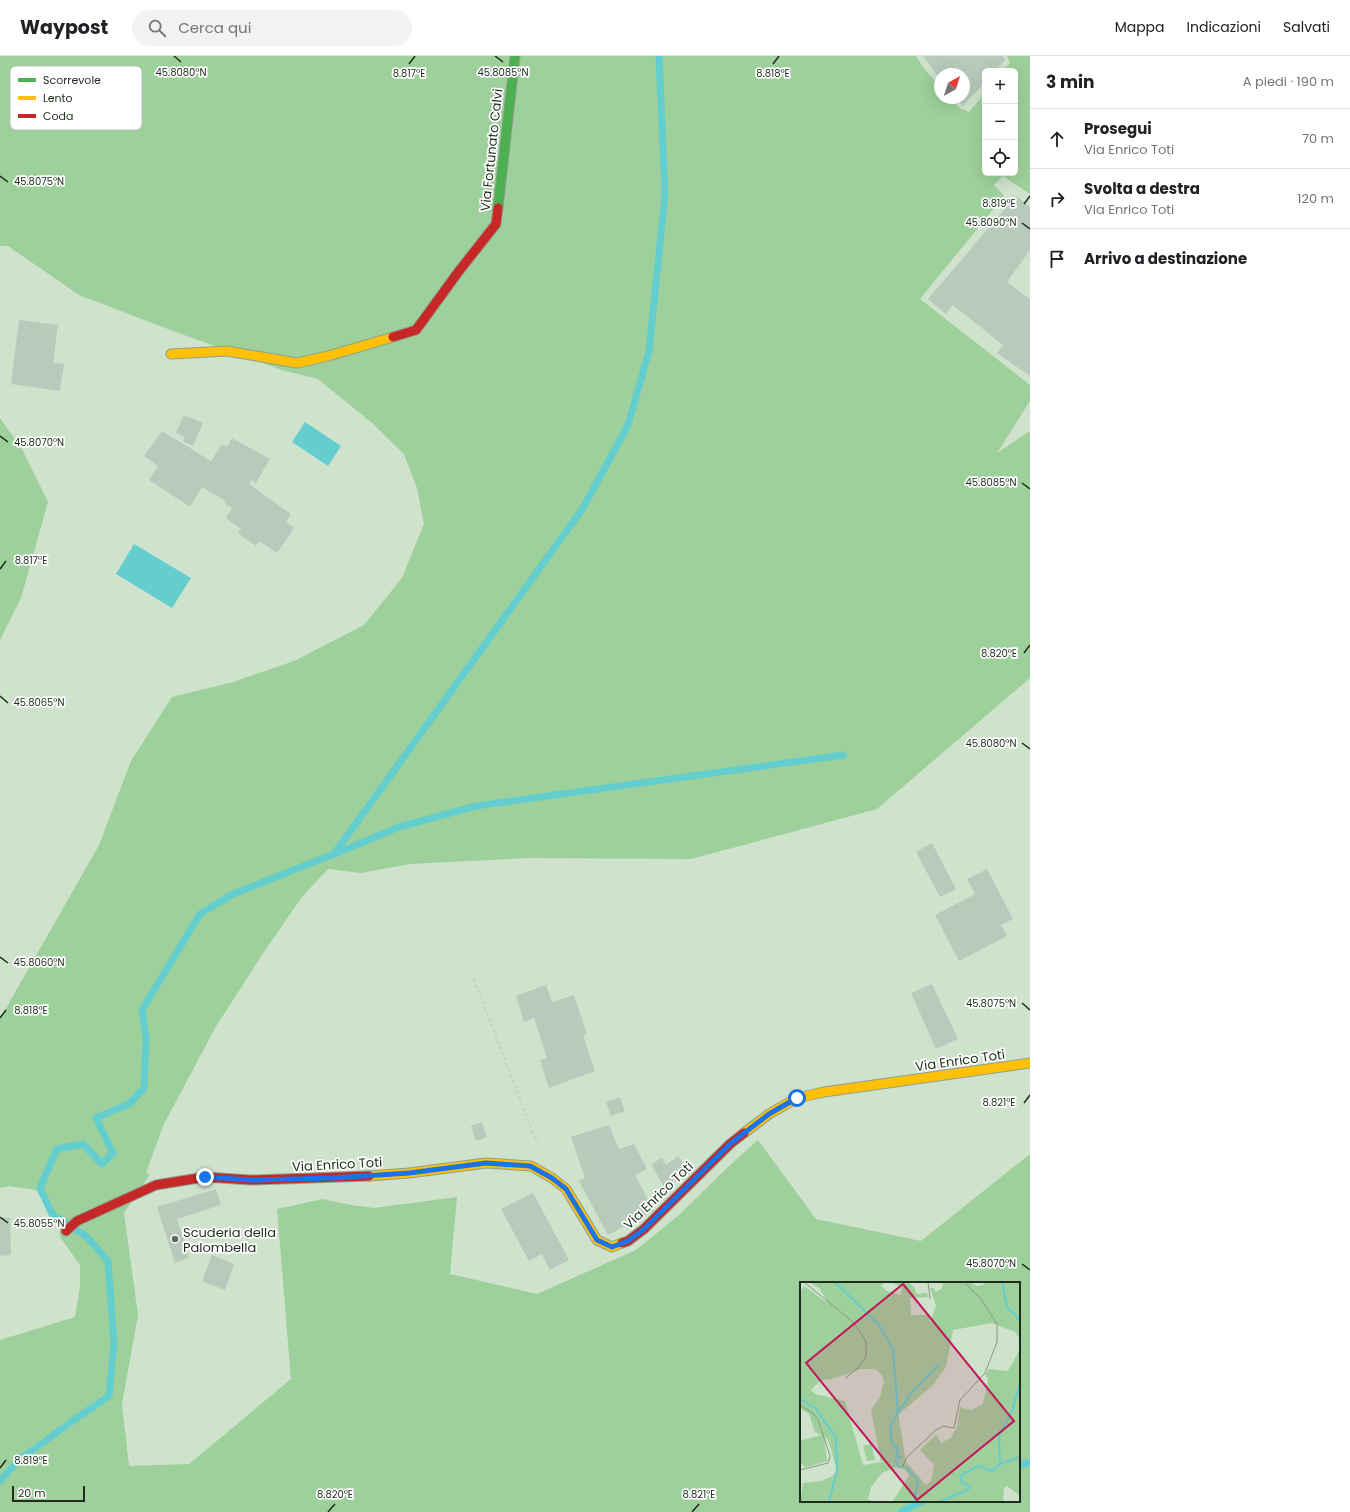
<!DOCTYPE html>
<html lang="it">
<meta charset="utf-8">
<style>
body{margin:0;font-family:Poppins,sans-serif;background:#f2f2f2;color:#202124}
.controls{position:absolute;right:12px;top:12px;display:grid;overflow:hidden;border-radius:6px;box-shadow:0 4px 16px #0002}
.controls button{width:36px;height:36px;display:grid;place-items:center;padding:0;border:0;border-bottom:1px solid #e0e0e0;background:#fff;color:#202124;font:20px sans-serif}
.compass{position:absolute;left:934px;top:12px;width:36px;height:36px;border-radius:50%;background:#fff;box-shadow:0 4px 16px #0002;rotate:39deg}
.scale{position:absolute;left:12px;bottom:10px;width:73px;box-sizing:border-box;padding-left:4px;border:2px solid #1e2b1d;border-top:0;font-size:11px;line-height:14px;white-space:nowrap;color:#1e2b1d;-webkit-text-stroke:3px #fff;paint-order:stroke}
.stop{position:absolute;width:12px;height:12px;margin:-9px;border:3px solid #1a73e8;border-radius:50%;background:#fff}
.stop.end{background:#1a73e8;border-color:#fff;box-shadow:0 1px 4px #0008}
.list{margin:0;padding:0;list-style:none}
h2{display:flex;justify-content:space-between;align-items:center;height:52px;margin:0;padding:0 16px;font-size:17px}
h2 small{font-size:13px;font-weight:400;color:#757577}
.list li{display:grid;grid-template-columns:26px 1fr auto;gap:12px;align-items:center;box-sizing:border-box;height:60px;padding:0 16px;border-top:1px solid #e0e0e0}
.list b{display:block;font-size:15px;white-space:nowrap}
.list p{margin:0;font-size:13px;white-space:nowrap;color:#757577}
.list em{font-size:13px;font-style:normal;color:#757577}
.icon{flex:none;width:22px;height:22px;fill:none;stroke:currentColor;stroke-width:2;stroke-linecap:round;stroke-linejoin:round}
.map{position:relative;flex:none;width:1030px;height:1456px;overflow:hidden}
header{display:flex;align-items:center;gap:24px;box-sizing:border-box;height:56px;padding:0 20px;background:#fff;border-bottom:1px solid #e0e0e0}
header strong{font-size:19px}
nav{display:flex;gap:22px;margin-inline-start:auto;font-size:14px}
.search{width:280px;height:36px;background:#f2f2f2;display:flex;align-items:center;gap:10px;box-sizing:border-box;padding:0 14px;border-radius:22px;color:#757577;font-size:15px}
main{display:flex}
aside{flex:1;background:#fff}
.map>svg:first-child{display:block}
.green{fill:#9ed09b;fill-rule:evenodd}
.water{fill:#64cecf}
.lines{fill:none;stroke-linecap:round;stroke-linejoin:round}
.stream{stroke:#64cecf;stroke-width:7}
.building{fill:#b8cabc}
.fast-casing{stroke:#909f8e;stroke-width:11}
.slow-casing{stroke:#909f8e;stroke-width:11}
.jam-casing{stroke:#909f8e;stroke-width:11}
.path{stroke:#cbd0ca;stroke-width:2.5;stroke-dasharray:3 3;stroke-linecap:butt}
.fast{stroke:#4caf50;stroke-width:9}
.slow{stroke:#ffc107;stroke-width:9}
.jam{stroke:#c62828;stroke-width:9}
.route{stroke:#1a73e8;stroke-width:5}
.ticks{fill:none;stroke:#1e2b1d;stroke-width:1.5}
.poi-dot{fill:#5c6b5a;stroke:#fff;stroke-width:1.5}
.labels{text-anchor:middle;stroke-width:3.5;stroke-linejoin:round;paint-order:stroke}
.street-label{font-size:13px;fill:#1e2b1d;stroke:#fff}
.poi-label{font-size:13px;fill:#1e2b1d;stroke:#fff;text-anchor:start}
.inset-river{fill:none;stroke:#64cecf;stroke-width:2}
.inset-road{fill:none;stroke:#889986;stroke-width:1}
.view{fill:#c2185b;fill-opacity:0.15;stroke:#c2185b;stroke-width:2}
.inset-edge{fill:none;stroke:#1e2b1d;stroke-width:2}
.key{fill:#fff;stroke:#bcbfbb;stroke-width:1}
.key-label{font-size:11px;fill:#1e2b1d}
.ticks-label{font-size:10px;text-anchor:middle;fill:#1e2b1d;stroke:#fff;stroke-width:3.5;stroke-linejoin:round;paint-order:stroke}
</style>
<header>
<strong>Waypost</strong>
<div class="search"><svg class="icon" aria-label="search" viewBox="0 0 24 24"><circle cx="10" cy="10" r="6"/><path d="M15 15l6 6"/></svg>Cerca qui</div>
<nav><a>Mappa</a><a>Indicazioni</a><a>Salvati</a></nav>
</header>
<main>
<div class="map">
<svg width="1030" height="1456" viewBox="0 0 1030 1456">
<rect width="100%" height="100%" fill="#cee2cc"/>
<path class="green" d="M0,0H916L922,10L940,30V42H950L961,53L969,56L985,37V117H1015V15H1003L1010,7L1007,0H1030V138L1003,120L994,129L1004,140L920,243L1030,329V345L997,397L1030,375V622L877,753L691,803L528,802L410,808L361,817L328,813L301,842L260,902L215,972L163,1070L146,1117L150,1118L124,1157L138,1259L122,1348L129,1410L189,1408L291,1323L277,1153L323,1143L351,1149L374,1152L457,1141L450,1218L537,1238L636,1194L679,1159L729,1110L758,1084L816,1163L921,1185L1030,1098V1456H0V1284L75,1261L80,1230V1209L60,1181L59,1163L36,1134L9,1130L0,1132V963L99,789L131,705L172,641L233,626L294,605L364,569L402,522L424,468L417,432L404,398L372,367L318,323L282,314L173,275L79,239L8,190H0ZM801,1227H1019V1445H801Z
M0,362L23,395L48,446L21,542L0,584Z"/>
<path class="water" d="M305,366L341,390L328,410L292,386Z
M134,488L191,522L172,552L116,518Z"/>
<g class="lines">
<path class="stream" d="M335,798L399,771L476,750L843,699
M1019,1410L1030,1406
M0,1425L19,1404L71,1366L109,1340L114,1288L108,1205L87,1181L52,1158L40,1132L57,1093L83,1088L102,1108L113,1097L96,1062L129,1048L144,1032L146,982L142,954L200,858L231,839L334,798L583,452L628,369L649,295L665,139L659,0
M901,1456L923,1445"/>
</g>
<path class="building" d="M923,0H1002L1006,3L995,15H985V26L963,50L956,42H964V18H940V23Z
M1016,140L1030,151V194L1007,226L1030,243V320L997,297L1003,289L953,249L946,258L928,243Z
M19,264L58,269L53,307L64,308L60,335L11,328Z
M184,359L203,367L193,390L183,385L185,381L176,377Z
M162,375L211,405L222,388L227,391L232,382L270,403L256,427L252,424L249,428L291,458L286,466L294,472L277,497L259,485L256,490L238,477L241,473L226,462L232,452L224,447L226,445L202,431L190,451L149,424L158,410L144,400Z
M932,787L956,833L940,841L916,796Z
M987,813L1013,863L1001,869L1007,880L959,905L935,859L975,838L967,823Z
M932,928L958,983L936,993L911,937Z
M546,929L552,946L574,939L587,978L583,979L595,1015L549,1032L540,1004L547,1002L534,962L524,966L516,940Z
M620,1041L625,1055L611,1060L606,1046Z
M482,1066L487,1081L476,1085L471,1070Z
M609,1069L619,1093L634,1088L647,1113L635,1119L654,1155L608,1179L579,1125L585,1122L571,1081Z
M678,1100L687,1112L665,1133L651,1108L662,1102L666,1109Z
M216,1133L221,1149L177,1163L189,1202L175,1207L157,1151Z
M533,1137L569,1204L550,1214L542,1198L529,1205L501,1153Z
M0,1161L10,1162L11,1199L0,1200Z
M212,1199L234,1208L225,1234L202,1225Z"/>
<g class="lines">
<g class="fast-casing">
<path id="fast" d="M498,152L515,0"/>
</g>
<g class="slow-casing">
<path id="slow" d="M171,298L227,295L297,307L328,300L393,281
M744,1077L769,1058L797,1042L824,1036L1030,1007
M369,1120L409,1117L486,1107L531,1110L552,1122L566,1133L597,1184L612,1191L622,1187"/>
</g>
<g class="jam-casing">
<path id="jam" d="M393,281L416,274L459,215L496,168L498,152
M66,1175L77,1165L156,1129L205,1121L251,1124L369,1120
M622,1187L628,1185L644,1173L730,1088L744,1077"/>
</g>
<path class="path" d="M474,923L532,1075L538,1087"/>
<use href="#fast" class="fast"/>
<use href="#slow" class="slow"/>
<use href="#jam" class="jam"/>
</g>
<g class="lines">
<path class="route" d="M205,1121L251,1124L333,1122L409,1117L486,1107L530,1110L552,1122L566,1133L597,1184L612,1191L628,1185L644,1173L730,1088L769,1058L797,1042"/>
</g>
<path class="ticks" d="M174,0L181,6M495,0L503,6M409,8L415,0M773,8L779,0M0,120L8,126M1024,148L1030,140M1022,167L1030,173M0,380L8,386M1022,427L1030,433M0,513L6,505M1024,597L1030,589M0,640L8,647M1022,687L1030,693M0,901L8,907M1022,947L1030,954M0,962L6,954M1024,1047L1030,1039M0,1161L8,1167M1022,1208L1030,1214M0,1412L6,1404M328,1456L335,1448M692,1456L699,1448"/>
<circle class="poi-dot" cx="175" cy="1183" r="4"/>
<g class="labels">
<g class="street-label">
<text transform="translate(491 94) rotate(-84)" y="5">Via Fortunato Calvi</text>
<text transform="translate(960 1004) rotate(-8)" y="5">Via Enrico Toti</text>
<text transform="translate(337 1108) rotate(-3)" y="5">Via Enrico Toti</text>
<text transform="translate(658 1139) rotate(-44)" y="5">Via Enrico Toti</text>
</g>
<g class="poi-label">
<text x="183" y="1181">Scuderia della<tspan x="183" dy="15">Palombella</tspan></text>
</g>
</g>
<g transform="translate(800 1226)">
<rect width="220" height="220" fill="#cee2cc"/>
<path d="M8,0H84L81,4L87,9L101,13L102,5L90,0H108L114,5L117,12L127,11L128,15L110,16L111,33H129L130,41L136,24L130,6H134L135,10L142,7L143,0H170L177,4L183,3L185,0H220V57L215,50L192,41L153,48L146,85L132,104L99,132V137L106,180L126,203L131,199L134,183L120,168L136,153L141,161L151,156L157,145L160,125L171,128L183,122L188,98L185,92L189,87L208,89L220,67V214L207,204L204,206L203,220H92L109,194L106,188L96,185L82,191L71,205L68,217L73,220H0L3,201L21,199L33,194L37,188L28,158L24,155L27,179L4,186L3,182L0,183V159L21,153L15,150L9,132L0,126V11L4,4L26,20V17L19,6ZM61,87H75L82,93L84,99L80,115L71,128L81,180L63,183L45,119L15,112L11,108L21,98L32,97ZM71,162L75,178L67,179L63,164Z" fill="#9ed09b" fill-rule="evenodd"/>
<path class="inset-river" d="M35,0L79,43L93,68L98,130L90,146L92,160L98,167L96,173L100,175L95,179L100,186M202,0L207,25L220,38M0,117L15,126L36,155L37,189L29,220M99,129L108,115L139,82M200,182L199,154L212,129L220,101M105,185L118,198L114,220M119,220H140L167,208L170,205L162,200L161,193L178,184L192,189L200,182L220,175"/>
<path class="inset-road" d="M4,0L53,40L66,59V75L57,87L45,96M128,0L130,17M0,123L14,132L18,138L30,174L28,181L0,188M102,186L107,175L136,148L143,144L154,146L160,118L185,91L197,60V42L181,17L164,0"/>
<path class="view" d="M103,2L214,139L117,218L6,81Z"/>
<rect width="220" height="220" class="inset-edge"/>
</g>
<rect x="10" y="10" width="132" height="64" rx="6" class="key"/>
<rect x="18" y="22" width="18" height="4" fill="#4caf50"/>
<rect x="18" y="40" width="18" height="4" fill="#ffc107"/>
<rect x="18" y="58" width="18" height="4" fill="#c62828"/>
<g class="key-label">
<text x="43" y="28">Scorrevole</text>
<text x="43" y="46">Lento</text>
<text x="43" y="64">Coda</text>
</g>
<g class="ticks-label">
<text x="503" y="20">45.8085°N</text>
<text x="181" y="20">45.8080°N</text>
<text x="409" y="21">8.817°E</text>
<text x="773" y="21">8.818°E</text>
<text x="39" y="129">45.8075°N</text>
<text x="999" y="151">8.819°E</text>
<text x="991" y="170">45.8090°N</text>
<text x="39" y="390">45.8070°N</text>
<text x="991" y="430">45.8085°N</text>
<text x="31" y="508">8.817°E</text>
<text x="999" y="601">8.820°E</text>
<text x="39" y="650">45.8065°N</text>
<text x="991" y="691">45.8080°N</text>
<text x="39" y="910">45.8060°N</text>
<text x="991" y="951">45.8075°N</text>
<text x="31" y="958">8.818°E</text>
<text x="999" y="1050">8.821°E</text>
<text x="39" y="1171">45.8055°N</text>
<text x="991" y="1211">45.8070°N</text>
<text x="31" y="1408">8.819°E</text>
<text x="335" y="1442">8.820°E</text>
<text x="699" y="1442">8.821°E</text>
</g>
</svg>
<div class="controls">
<button>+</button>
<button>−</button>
<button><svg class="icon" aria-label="locate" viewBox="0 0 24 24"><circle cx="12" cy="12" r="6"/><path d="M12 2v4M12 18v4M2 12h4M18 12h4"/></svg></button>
</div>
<svg class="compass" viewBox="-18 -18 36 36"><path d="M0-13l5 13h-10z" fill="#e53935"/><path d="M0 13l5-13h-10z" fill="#757577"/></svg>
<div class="scale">20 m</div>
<div class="stop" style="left:797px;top:1042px"></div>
<div class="stop end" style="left:205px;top:1121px"></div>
</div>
<aside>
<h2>3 min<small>A piedi · 190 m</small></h2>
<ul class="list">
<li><svg class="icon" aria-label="ahead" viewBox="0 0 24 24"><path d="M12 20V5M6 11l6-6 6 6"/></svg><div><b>Prosegui</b><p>Via Enrico Toti</p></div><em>70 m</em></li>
<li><svg class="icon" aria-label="right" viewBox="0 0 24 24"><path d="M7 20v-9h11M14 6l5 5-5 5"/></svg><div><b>Svolta a destra</b><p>Via Enrico Toti</p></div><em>120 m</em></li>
<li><svg class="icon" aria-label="arrive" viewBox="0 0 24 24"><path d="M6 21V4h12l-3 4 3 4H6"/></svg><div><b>Arrivo a destinazione</b></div></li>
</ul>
</aside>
</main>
